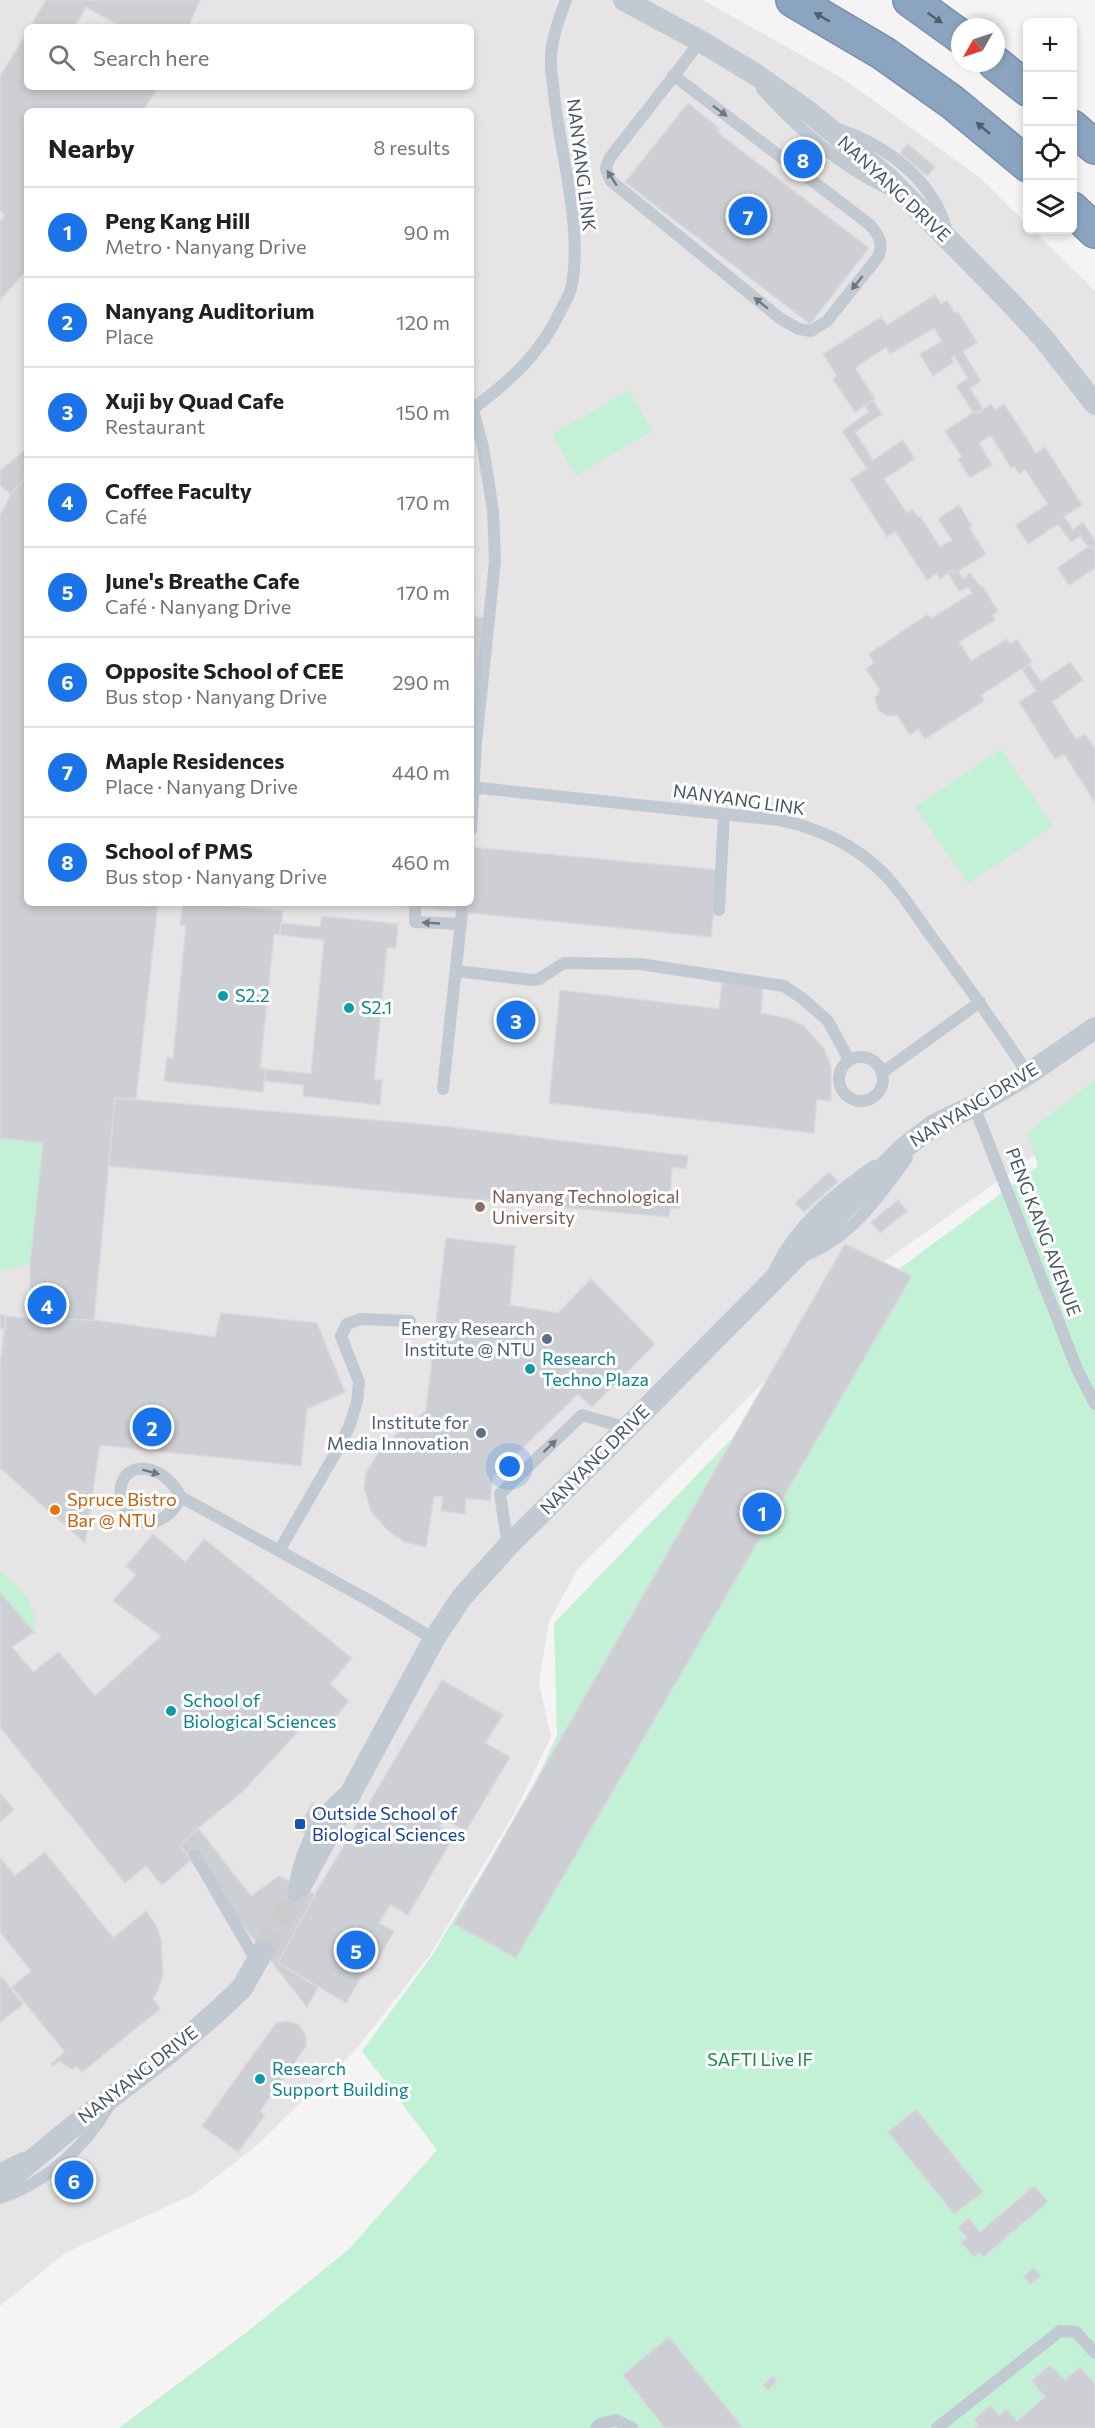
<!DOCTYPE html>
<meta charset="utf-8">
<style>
body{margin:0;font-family:Commissioner,sans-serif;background:#f6f6f6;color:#202124}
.controls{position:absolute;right:18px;top:18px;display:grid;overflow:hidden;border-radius:9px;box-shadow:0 3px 9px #0003}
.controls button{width:54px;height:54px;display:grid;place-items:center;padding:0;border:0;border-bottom:2px solid #e0e0e0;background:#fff;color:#202124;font:30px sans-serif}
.compass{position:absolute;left:951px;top:18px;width:54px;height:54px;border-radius:50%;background:#fff;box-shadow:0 3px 9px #0003;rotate:231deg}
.you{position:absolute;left:510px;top:1467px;width:21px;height:21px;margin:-15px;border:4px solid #fff;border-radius:50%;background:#1a73e8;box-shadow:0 0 0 9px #1a73e833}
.badge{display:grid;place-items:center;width:39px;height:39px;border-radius:50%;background:#1a73e8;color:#fff;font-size:20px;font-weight:700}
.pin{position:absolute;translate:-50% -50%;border:3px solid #fff;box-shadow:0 2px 6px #0006}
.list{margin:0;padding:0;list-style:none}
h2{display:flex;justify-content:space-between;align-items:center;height:78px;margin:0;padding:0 24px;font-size:26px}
h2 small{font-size:20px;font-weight:400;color:#757577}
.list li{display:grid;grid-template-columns:39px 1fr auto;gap:18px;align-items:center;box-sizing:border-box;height:90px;padding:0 24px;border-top:2px solid #e0e0e0}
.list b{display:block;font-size:22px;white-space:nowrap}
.list p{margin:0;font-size:20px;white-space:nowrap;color:#757577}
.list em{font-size:20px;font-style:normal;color:#757577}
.icon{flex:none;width:33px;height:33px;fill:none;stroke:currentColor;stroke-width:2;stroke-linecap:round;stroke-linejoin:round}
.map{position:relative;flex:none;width:1095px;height:2428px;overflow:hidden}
.search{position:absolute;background:#fff;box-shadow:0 3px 9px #0003;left:24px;top:24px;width:450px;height:66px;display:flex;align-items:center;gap:15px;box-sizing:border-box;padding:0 21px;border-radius:9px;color:#757577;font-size:22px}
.panel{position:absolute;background:#fff;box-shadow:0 3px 9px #0003;left:24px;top:108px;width:450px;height:798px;border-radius:9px}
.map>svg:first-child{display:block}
.education{fill:#e6e4e5;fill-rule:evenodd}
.green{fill:#c3f1d5}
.building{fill:#cdcfd5;stroke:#d7d9de;stroke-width:1.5}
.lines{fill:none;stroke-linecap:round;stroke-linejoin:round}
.minor-tunnel{stroke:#caccce;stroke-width:22;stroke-dasharray:22 11;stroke-linecap:butt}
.motorway-casing{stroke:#7690ad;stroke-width:36}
.service{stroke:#c1cad2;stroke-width:12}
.minor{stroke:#c1cad2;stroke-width:22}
.motorway{stroke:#8ba5c1;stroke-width:33}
.oneway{fill:#505e6b}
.oneway2{fill:#6e7983}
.culture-dot{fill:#0f9aa8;stroke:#fff;stroke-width:2}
.education-dot{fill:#8d6e63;stroke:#fff;stroke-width:2}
.service-dot{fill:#5c6f8a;stroke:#fff;stroke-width:2}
.food-dot{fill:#e8710a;stroke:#fff;stroke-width:2}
.transit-dot{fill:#1a4fb4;stroke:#fff;stroke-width:2}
.labels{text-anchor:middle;stroke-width:6;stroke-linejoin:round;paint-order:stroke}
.street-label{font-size:18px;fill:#4a5661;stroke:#fff}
.culture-label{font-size:18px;fill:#0d838f;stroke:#fff;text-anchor:start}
.education-label{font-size:18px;fill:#785e54;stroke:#fff;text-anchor:start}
.service-label{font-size:18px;fill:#4e5e75;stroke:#fff;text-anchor:end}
.food-label{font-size:18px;fill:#c56008;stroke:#fff;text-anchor:start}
.transit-label{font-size:18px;fill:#164399;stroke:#fff;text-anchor:start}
.park-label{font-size:18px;fill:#17864f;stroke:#fff}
</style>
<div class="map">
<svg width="1095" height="2428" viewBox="0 0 1095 2428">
<rect width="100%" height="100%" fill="#f5f3f3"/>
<path class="education" d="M0,0H703L842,78L979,177L1027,224L1028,230H1033L1095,291V1107L1039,1152L882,1263L577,1570L549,1622L539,1682L551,1737L516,1810L430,1955L357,2048L256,2146L194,2194L65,2253L0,2306ZM27,27H471V87H27ZM27,111H471V903H27Z"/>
<path class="green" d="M629,390L652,431L576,475L552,435Z
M1001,749L1053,826L968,884L915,807Z
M1095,1080V2428H119L247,2332L349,2249L437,2150L362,2051L431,1957L471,1891L521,1814L557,1735L554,1623L887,1278L1038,1166L1027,1133Z
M0,1138L43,1143L30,1263L0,1272Z
M0,1570C20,1590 39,1601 34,1632L0,1592Z"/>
<path class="building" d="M46,0H200L188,27H122L86,7L75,27H30Z
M27,33V87H158L143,111H27V270L0,300V221L5,215L0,210V76Z
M688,103L719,128L717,130L722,136L869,248L810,324L625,182Z
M800,139L827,163L819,172L792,148Z
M908,144L935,167L927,176L900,153Z
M935,295L941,304L947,300L955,313L958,312L977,342L963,352L981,381L970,388L983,409L977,414L976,411L973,412L956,386L968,378L954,356L951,358L954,362L933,376L920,354L942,341L934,328L890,354L886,347L855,368L875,399L855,412L833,379L837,376L823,354L881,317L887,325Z
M873,400L882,414L855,432L873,460L903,440L915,459L884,479L907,513L912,509L918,517L920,516L940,547L952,540L938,519L959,505L972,526L969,528L986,554L954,574L952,570L940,579L936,573L927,580L895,531L887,537L850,479L867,469L842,431L869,412L865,406Z
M991,404L995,410L1004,404L1036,453L1045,447L1082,505L1064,516L1073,530L1083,522L1095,541V547L1093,548L1091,545L1088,547L1080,536L1071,542L1058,524L1028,544L1016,525L1048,504L1025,469L1019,474L1014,466L1011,468L991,435L979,443L992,465L970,478L958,459L962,457L945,431L976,411L977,414Z
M27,448V475L11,494L0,485V471Z
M27,475V903H158L136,1099L115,1098L94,1320L30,1319V1263L43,1143L0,1138V516L11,494Z
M1091,545L1093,548L1095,547V568L1069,585L1057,568Z
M471,570L475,581L471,594Z
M952,570L954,574L958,571L963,579L970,573L981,587L982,586L998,611L992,615L995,620L959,642L971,661L1007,639L1010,644L1017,640L1032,662L981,695L984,701L925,739L918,729L910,735L897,715L887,716L878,710L875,698L880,690L866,669L874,663L869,654L927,615L932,618L972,593L968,587L959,591L948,573Z
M471,616L485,618L471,739Z
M1070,662L1083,680L1052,702L1076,739L1085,734L1095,749V802L1064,754L1055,759L1019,702L1036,691L1022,669L1029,664L1041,682Z
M471,847L718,870L711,937L369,903H471Z
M183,903H205L283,911L280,935L274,934L260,1068L266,1069L263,1092L164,1081L167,1058H173L186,925H180Z
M322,916L398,924L396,948L387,947L374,1080H382L380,1105L303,1096L304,1085L264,1081L266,1069L311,1074L324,940L280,935L281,923L320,927Z
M722,983L763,987L761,1013L790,1019L803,1025L824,1049L831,1067V1101L817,1099L814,1133L549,1103L560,990L719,1009Z
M115,1098L443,1126L688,1156L686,1169L672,1167L670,1197L680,1198L679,1209L670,1208L669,1217L109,1166Z
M829,1172L838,1182L804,1212L795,1203Z
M898,1200L907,1211L880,1233L871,1222Z
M446,1238L515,1246L510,1305L558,1313L591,1279L655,1344L592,1407L578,1394L493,1477L490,1501L466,1498L465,1514L441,1511L443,1497L434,1496L426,1547L405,1542L387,1530L371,1511L364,1488L366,1473L382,1446L426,1410Z
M845,1244L912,1276L516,1958L454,1924Z
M221,1313L317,1323L345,1392L307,1409L301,1466L100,1445L85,1543L0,1468V1365L6,1316L30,1319L94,1320L215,1337Z
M0,1314L6,1316L5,1330L0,1328Z
M153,1534L185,1562L204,1539L352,1658L330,1684L349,1701L324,1732L309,1720L241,1793L198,1828L180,1846L191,1860L162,1885L146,1866L125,1883L0,1727V1592L34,1632L12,1647L33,1672L59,1652L95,1696L161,1636L113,1601L136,1575L126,1566Z
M442,1680L503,1715L485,1743L510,1757L466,1831L444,1819L439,1827L454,1836L408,1915L390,1904L379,1923L394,1931L372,1970L367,1967L346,2003L278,1963L315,1894Z
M0,1793L14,1810L0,1822Z
M312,1803L320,1807L306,1834L298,1830Z
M198,1828L251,1896L279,1876L315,1894L278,1963L318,1987L307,2007L180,1846Z
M45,1852L113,1938L146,1911L155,1924L161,1939L163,1973L159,1987L153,1999L160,2009L82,2072L77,2066L71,2069L59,2061L53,2066L51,2064L65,2052L12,1987L31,1971L0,1932V1858L15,1876Z
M0,1975L23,2004L0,2022Z
M287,2021L299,2025L305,2034L306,2046L260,2111L265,2115L238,2152L202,2126L276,2023Z
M916,2109L983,2192L954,2214L888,2132Z
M77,2162L84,2170L58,2191L51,2183Z
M1034,2186L1048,2202L983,2257L979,2253L974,2257L961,2242L967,2238L958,2227L969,2218L980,2232Z
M1034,2268L1041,2276L1030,2285L1024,2277Z
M669,2337L743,2428H665L623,2375Z
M1050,2365L1065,2380L1080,2367L1095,2384V2428H975L978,2425L974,2420L990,2405L999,2416L1006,2409L1017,2421L1045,2397L1032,2381Z
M772,2376L777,2381L768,2390L763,2385Z"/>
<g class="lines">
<path class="minor-tunnel" d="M263,1951L301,1885"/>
<g class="motorway-casing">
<path id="motorway" d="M793,0L883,53L952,102L1028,165
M910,0L960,36
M995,63L1028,89
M1072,127L1095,147
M1072,209L1095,231"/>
</g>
<path class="service" d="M673,75L869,224C879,235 884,243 878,257L827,321L811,331L799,329L781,319L611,181L606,169L609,159C639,120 671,81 700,41
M762,89C799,130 838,164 888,189
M838,129C887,146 934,180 947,232
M471,403L483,447L493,511L495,561L476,743L471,830
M474,408C511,380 541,353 561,310C564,304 569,296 571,289C584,229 560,155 554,94C553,82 550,69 551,57C552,37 559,19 566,0
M471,787L779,820C819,828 854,844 883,873C900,890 914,912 928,932C962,978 996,1025 1028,1074
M415,908V922L461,924
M719,910L724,814
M456,971L532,980L539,979L564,963L640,964L784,986L803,999L828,1021L849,1060
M839 1079a22 22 0 1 1 44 0a22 22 0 1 1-44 0Z
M883,1072L980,1002
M443,1089L462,912
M974,1106L1077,1369L1095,1404
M804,1256C852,1237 878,1198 907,1158
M775,1269C797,1224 834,1194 874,1166
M181,1497C176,1507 170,1516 159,1520C117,1536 105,1464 146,1469C162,1471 174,1484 181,1497L372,1602L434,1639
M508,1546L500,1494L582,1415L627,1428
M279,1551L339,1447L349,1427L357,1402L359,1382L341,1336L347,1324L361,1319L410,1321
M195,1855L257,1962
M294,1896C296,1860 315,1817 343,1794
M0,2169L23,2158
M0,2198C46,2183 85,2147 109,2106
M596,2428L600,2424L616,2420L632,2428
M937,2428L1060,2331L1076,2332L1095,2353"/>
<path class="minor" d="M624,0L700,41L755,74L809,112L888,178L1011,303L1044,339L1095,404
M301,1885L434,1639L462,1597L508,1546L627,1428L904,1148L934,1125L974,1106L1028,1074L1095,1028
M0,2187L71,2128L172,2051L220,2009L242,1988L263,1951"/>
<use href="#motorway" class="motorway"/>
</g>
<defs><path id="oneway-solid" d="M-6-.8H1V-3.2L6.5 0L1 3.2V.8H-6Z" transform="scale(1.5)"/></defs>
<g class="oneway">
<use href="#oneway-solid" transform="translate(822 17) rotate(-150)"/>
<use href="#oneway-solid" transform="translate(935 18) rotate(35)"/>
<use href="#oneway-solid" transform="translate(983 128) rotate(-140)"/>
</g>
<g class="oneway2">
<use href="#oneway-solid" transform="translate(720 111) rotate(37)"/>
<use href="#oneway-solid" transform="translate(612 178) rotate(-123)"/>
<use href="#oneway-solid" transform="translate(857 283) rotate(129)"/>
<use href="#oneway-solid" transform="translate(761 303) rotate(-141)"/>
<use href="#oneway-solid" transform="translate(431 923) rotate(-177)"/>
<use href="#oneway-solid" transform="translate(550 1446) rotate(-44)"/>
<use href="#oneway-solid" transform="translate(151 1472) rotate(15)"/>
</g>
<g class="culture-dot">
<circle cx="223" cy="996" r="6"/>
<circle cx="349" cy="1008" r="6"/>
<circle cx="530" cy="1369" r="6"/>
<circle cx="171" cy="1711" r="6"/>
<circle cx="260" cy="2079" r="6"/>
</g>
<circle class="education-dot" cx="480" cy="1207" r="6"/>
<g class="service-dot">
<circle cx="547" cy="1339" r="6"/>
<circle cx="481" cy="1433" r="6"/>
</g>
<circle class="food-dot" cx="55" cy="1510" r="6"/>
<rect class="transit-dot" x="294" y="1818" width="12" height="12" rx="3"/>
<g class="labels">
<g class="street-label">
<text transform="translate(581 165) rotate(83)" y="6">NANYANG LINK</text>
<text transform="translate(894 189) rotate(43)" y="6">NANYANG DRIVE</text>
<text transform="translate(739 800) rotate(8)" y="6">NANYANG LINK</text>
<text transform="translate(974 1105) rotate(-31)" y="6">NANYANG DRIVE</text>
<text transform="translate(1043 1232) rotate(69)" y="6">PENG KANG AVENUE</text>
<text transform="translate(595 1460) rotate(-45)" y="6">NANYANG DRIVE</text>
<text transform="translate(138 2075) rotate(-38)" y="6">NANYANG DRIVE</text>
</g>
<g class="culture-label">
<text x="235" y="1002">S2.2</text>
<text x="361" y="1014">S2.1</text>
<text x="542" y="1365">Research<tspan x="542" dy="21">Techno Plaza</tspan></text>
<text x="183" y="1707">School of<tspan x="183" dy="21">Biological Sciences</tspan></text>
<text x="272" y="2075">Research<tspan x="272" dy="21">Support Building</tspan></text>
</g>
<g class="education-label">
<text x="492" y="1203">Nanyang Technological<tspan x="492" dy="21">University</tspan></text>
</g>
<g class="service-label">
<text x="535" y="1335">Energy Research<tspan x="535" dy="21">Institute @ NTU</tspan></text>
<text x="469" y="1429">Institute for<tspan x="469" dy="21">Media Innovation</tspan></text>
</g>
<g class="food-label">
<text x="67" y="1506">Spruce Bistro<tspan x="67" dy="21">Bar @ NTU</tspan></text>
</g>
<g class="transit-label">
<text x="312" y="1820">Outside School of<tspan x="312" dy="21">Biological Sciences</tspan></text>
</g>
<g class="park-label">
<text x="760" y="2066">SAFTI Live IF</text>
</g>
</g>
</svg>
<div class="controls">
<button>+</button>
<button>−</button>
<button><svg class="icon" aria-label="locate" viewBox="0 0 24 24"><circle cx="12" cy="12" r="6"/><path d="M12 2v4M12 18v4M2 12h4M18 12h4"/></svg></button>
<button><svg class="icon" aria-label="layers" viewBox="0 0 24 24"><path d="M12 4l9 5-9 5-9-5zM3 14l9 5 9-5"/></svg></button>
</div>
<svg class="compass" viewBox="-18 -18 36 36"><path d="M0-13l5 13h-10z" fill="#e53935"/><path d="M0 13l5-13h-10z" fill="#757577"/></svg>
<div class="you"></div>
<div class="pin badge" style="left:762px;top:1512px">1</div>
<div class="pin badge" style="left:152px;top:1427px">2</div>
<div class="pin badge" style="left:516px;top:1020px">3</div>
<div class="pin badge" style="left:47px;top:1305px">4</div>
<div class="pin badge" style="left:356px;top:1950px">5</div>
<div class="pin badge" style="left:74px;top:2180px">6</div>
<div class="pin badge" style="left:748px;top:216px">7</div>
<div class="pin badge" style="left:803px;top:159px">8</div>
<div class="search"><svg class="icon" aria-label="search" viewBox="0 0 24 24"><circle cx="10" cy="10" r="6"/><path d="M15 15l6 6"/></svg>Search here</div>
<section class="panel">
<h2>Nearby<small>8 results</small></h2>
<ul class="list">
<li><span class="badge">1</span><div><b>Peng Kang Hill</b><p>Metro · Nanyang Drive</p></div><em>90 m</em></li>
<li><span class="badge">2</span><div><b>Nanyang Auditorium</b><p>Place</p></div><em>120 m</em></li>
<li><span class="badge">3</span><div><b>Xuji by Quad Cafe</b><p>Restaurant</p></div><em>150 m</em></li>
<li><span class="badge">4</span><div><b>Coffee Faculty</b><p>Café</p></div><em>170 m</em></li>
<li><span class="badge">5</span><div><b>June's Breathe Cafe</b><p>Café · Nanyang Drive</p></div><em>170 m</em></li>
<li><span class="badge">6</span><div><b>Opposite School of CEE</b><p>Bus stop · Nanyang Drive</p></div><em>290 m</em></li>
<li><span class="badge">7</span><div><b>Maple Residences</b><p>Place · Nanyang Drive</p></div><em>440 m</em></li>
<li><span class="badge">8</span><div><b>School of PMS</b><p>Bus stop · Nanyang Drive</p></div><em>460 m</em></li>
</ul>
</section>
</div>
